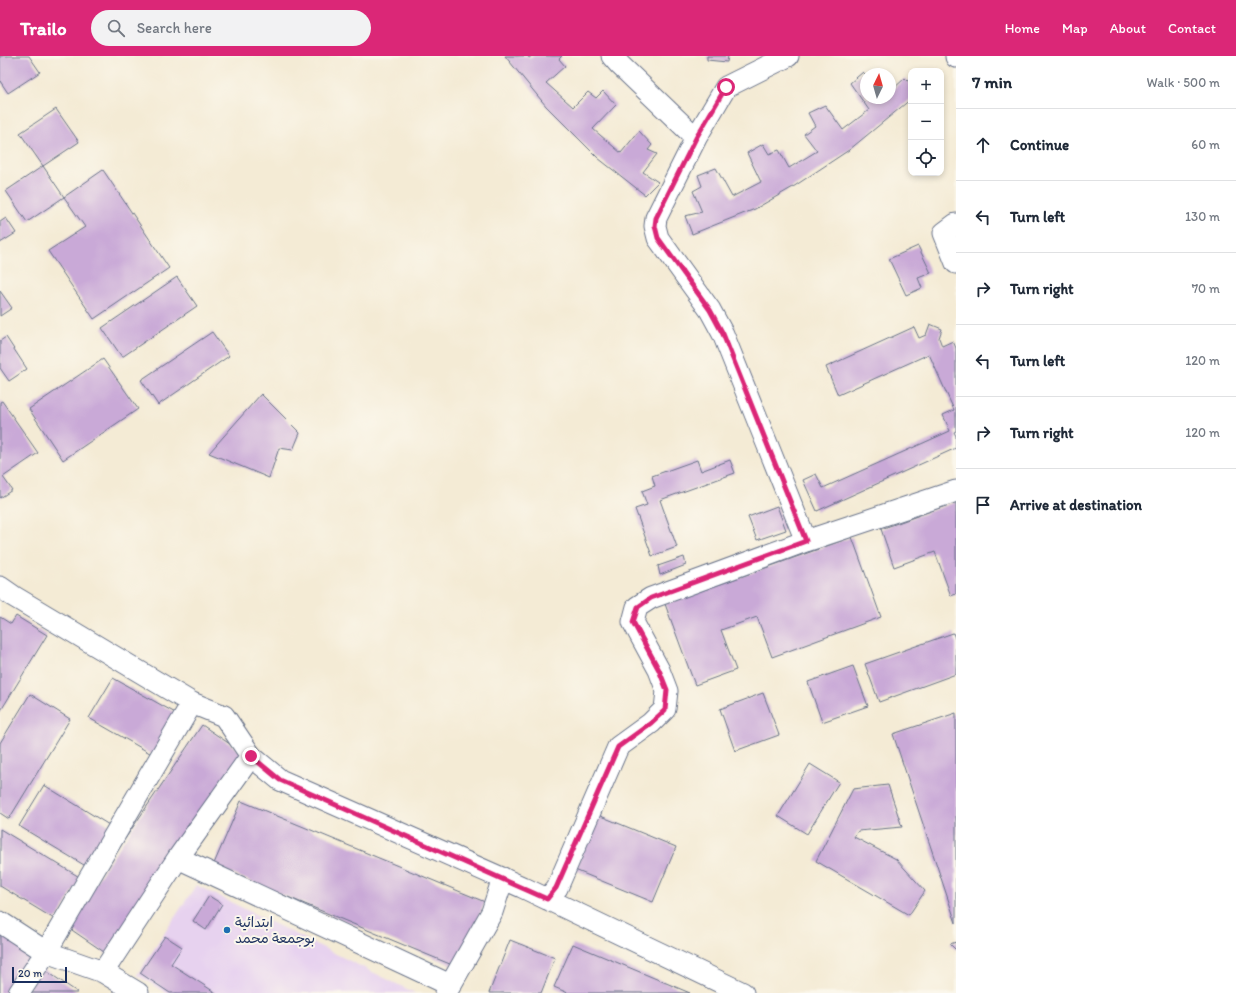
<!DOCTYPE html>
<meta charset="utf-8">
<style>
body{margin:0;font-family:Itim,"Playpen Sans Arabic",sans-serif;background:#f2f2f3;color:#1f2937}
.controls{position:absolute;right:12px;top:12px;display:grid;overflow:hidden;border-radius:8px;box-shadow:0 2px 6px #0003}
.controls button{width:36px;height:36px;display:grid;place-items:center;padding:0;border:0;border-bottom:1px solid #e0e1e3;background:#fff;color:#1f2937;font:20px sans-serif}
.compass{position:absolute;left:860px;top:12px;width:36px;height:36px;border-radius:50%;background:#fff;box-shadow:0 2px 6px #0003;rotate:5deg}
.scale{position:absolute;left:12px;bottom:10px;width:55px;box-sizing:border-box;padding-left:4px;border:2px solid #1b2f5e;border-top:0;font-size:11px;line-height:14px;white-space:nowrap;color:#1b2f5e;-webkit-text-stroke:3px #fbf7ec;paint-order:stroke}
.stop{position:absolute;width:12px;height:12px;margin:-9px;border:3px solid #db2777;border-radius:50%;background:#fff}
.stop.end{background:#db2777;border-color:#fff;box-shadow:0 1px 4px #0008}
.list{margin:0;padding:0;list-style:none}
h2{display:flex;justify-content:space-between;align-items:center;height:52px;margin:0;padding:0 16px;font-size:17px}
h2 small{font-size:13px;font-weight:400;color:#747a83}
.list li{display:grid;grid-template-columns:26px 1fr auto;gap:12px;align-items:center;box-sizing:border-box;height:72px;padding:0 16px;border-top:1px solid #e0e1e3}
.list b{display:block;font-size:15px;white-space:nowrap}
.list em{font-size:13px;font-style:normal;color:#747a83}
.icon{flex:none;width:22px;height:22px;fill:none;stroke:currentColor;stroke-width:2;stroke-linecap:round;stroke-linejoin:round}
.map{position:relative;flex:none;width:956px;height:937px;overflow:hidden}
header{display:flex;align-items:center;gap:24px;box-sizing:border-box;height:56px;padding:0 20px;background:#db2777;color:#fff}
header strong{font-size:19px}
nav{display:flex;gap:22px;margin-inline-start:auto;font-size:14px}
.search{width:280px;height:36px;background:#f2f2f3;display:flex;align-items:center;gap:10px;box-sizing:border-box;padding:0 14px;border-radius:22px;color:#747a83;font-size:15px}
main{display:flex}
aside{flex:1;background:#fff}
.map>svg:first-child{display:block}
.built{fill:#e7d2ef}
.building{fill:#c9a9d7}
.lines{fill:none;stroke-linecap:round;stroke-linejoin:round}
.minor-casing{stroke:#677188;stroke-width:23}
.minor{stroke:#fff;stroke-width:21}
.route{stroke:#db2777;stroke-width:5}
.poi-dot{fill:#1f6fb2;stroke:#fbf7ec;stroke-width:1.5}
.labels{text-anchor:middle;stroke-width:4;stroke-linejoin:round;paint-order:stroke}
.poi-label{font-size:14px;fill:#1b2f5e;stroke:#fbf7ec;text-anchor:start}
</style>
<header>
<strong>Trailo</strong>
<div class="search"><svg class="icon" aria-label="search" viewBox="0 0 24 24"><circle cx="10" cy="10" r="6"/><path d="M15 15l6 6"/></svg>Search here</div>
<nav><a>Home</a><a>Map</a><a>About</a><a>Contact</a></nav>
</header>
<main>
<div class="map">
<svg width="956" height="937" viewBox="0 0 956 937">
<rect width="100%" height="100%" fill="#fbf7ec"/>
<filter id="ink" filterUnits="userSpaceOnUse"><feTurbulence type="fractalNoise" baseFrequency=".025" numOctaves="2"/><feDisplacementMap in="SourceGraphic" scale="8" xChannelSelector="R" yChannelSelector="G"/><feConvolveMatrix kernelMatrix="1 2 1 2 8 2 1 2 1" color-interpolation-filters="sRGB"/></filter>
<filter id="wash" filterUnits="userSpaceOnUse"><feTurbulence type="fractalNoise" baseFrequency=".012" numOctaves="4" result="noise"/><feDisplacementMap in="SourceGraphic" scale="16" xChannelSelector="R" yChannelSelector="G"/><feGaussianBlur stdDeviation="0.9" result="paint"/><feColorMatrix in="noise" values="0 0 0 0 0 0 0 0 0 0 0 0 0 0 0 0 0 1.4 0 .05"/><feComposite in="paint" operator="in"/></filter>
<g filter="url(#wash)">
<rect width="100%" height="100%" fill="#f4ebd5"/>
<path class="built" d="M196,829L415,937H166L137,919Z"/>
<g id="blocks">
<path class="building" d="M0,0H29L40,16L8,37L0,25Z
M505,0H528L529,2L532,0H562L559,3L565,10L546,27L573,51L588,36L596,42L603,35L616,49L593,73L621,97L639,75L652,89L648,94L657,98L643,116L658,126L645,139L598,102L546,50Z
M707,0H728L727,6L707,4Z
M863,16L866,19V42H890V31L892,34L905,22L911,28V43L849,94L793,131L755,153L692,178L685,160L702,156L693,135L702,130L698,119L716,112L732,141L761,126L747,97L763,88L769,98L779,94L789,112L817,95L804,78L815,70L808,57L825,49L843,74L869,54L850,27Z
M56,53L79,86L43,110L64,141L27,166L6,135L43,110L20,77Z
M103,114L169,212L94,263L48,195L85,171L64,141Z
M6,162L16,177L0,187V166Z
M918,190L931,217L918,222L922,232L906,239L889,203Z
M177,221L197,250L122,301L102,272Z
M0,235L12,252L0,260Z
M930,268L942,273L939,282L942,290L953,285L956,292V375L954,376L956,380V392L817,455L803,424L816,418L823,432L950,375L943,359L954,354L929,298L838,339L826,311L914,271L919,282L926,279Z
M212,276L229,300L158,349L141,324Z
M6,281L27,313L9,325L0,312V285Z
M103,303L138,353L63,404L29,353Z
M261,338L300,377L293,394L279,392L269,422L209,397Z
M2,345L38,397L3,421L12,434L0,442V346Z
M697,404L701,415L730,404L735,417L660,444L677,491L652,500L635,453L647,449L642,435L655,430L652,420Z
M956,446V538L951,540L935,496L894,511L881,473Z
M777,450L786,474L757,484L748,461Z
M852,481L881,561L772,601L757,561L721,574L736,614L695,629L665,548Z
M684,501L686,509L660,519L658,510Z
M16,560L47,579L0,656V561L11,568Z
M953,577L956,585V618L879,646L865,608Z
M853,610L868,650L822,666L808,626Z
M113,622L179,659L155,700L89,662Z
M763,637L779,679L735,695L720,653Z
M30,638L70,663L9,763L0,757V687Z
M956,657V867L893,678Z
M202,669L243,697L107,898L66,870Z
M810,708L839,726L807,778L778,760Z
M44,729L114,772L89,812L19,770Z
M888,729L902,771L858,775L854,781L896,803L925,835L909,859L816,805L853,733Z
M241,745L485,846L457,911L213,810Z
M598,759L676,791L653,846L575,814Z
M0,773L81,822L56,864L0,830Z
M209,840L222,848L206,874L193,865Z
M0,873L38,898L11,937H0Z
M165,880L182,891L171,908L216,937H170L140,917Z
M510,884L555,902L541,937H489Z
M956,886V894L950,888Z
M573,888L690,937H568L554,931Z
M42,912L77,936V937H26Z"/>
</g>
</g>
<g filter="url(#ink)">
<use href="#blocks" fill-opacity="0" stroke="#677188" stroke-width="1"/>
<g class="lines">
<g class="minor-casing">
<path id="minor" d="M612,0L620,9L696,82L726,31L788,0
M956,0V1
M696,82L656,162L655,170L658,182L710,254L723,278L806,485
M956,168L944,177L956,207
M0,531L13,540L192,647L224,660L251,700L280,724L522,831L743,937
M178,802L450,929
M547,843L557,832L618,691L651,667L665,653L667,635L659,614L633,566L637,551L651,542L806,485L956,435
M0,866L46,896L103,916L138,937
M103,916L178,802L251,700
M19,937L46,896L192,647
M446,937L492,856L503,822"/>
</g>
<use href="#minor" class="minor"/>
</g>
</g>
<g class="lines" filter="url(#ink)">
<path class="route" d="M251,700L280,724L547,843L556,832L618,691L651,667L665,654L667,634L659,614L633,566L638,551L651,542L806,485L723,278L710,254L658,182L655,170L656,162L696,82L726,31"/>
</g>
<circle class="poi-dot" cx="227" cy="874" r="4"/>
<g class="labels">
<g class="poi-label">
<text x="235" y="871">ابتدائية<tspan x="235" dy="16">بوجمعة محمد</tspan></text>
</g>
</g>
</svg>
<div class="controls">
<button>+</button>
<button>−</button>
<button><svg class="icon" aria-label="locate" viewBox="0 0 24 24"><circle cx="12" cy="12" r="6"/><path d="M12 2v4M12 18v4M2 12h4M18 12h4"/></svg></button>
</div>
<svg class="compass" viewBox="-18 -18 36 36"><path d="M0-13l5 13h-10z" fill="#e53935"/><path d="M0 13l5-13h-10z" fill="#747a83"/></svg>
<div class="scale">20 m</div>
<div class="stop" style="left:726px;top:31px"></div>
<div class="stop end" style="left:251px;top:700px"></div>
</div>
<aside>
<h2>7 min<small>Walk · 500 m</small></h2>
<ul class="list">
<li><svg class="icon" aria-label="ahead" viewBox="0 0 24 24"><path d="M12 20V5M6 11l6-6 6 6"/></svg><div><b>Continue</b></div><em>60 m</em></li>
<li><svg class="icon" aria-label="left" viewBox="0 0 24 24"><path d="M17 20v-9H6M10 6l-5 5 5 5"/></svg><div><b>Turn left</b></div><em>130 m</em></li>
<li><svg class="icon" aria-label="right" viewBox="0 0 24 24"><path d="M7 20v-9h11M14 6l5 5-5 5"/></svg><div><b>Turn right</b></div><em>70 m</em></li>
<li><svg class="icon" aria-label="left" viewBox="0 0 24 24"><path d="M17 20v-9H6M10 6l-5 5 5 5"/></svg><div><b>Turn left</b></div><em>120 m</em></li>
<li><svg class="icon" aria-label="right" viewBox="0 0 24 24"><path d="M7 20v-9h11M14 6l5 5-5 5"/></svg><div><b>Turn right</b></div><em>120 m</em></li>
<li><svg class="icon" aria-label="arrive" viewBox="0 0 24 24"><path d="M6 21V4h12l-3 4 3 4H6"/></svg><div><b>Arrive at destination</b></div></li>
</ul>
</aside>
</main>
